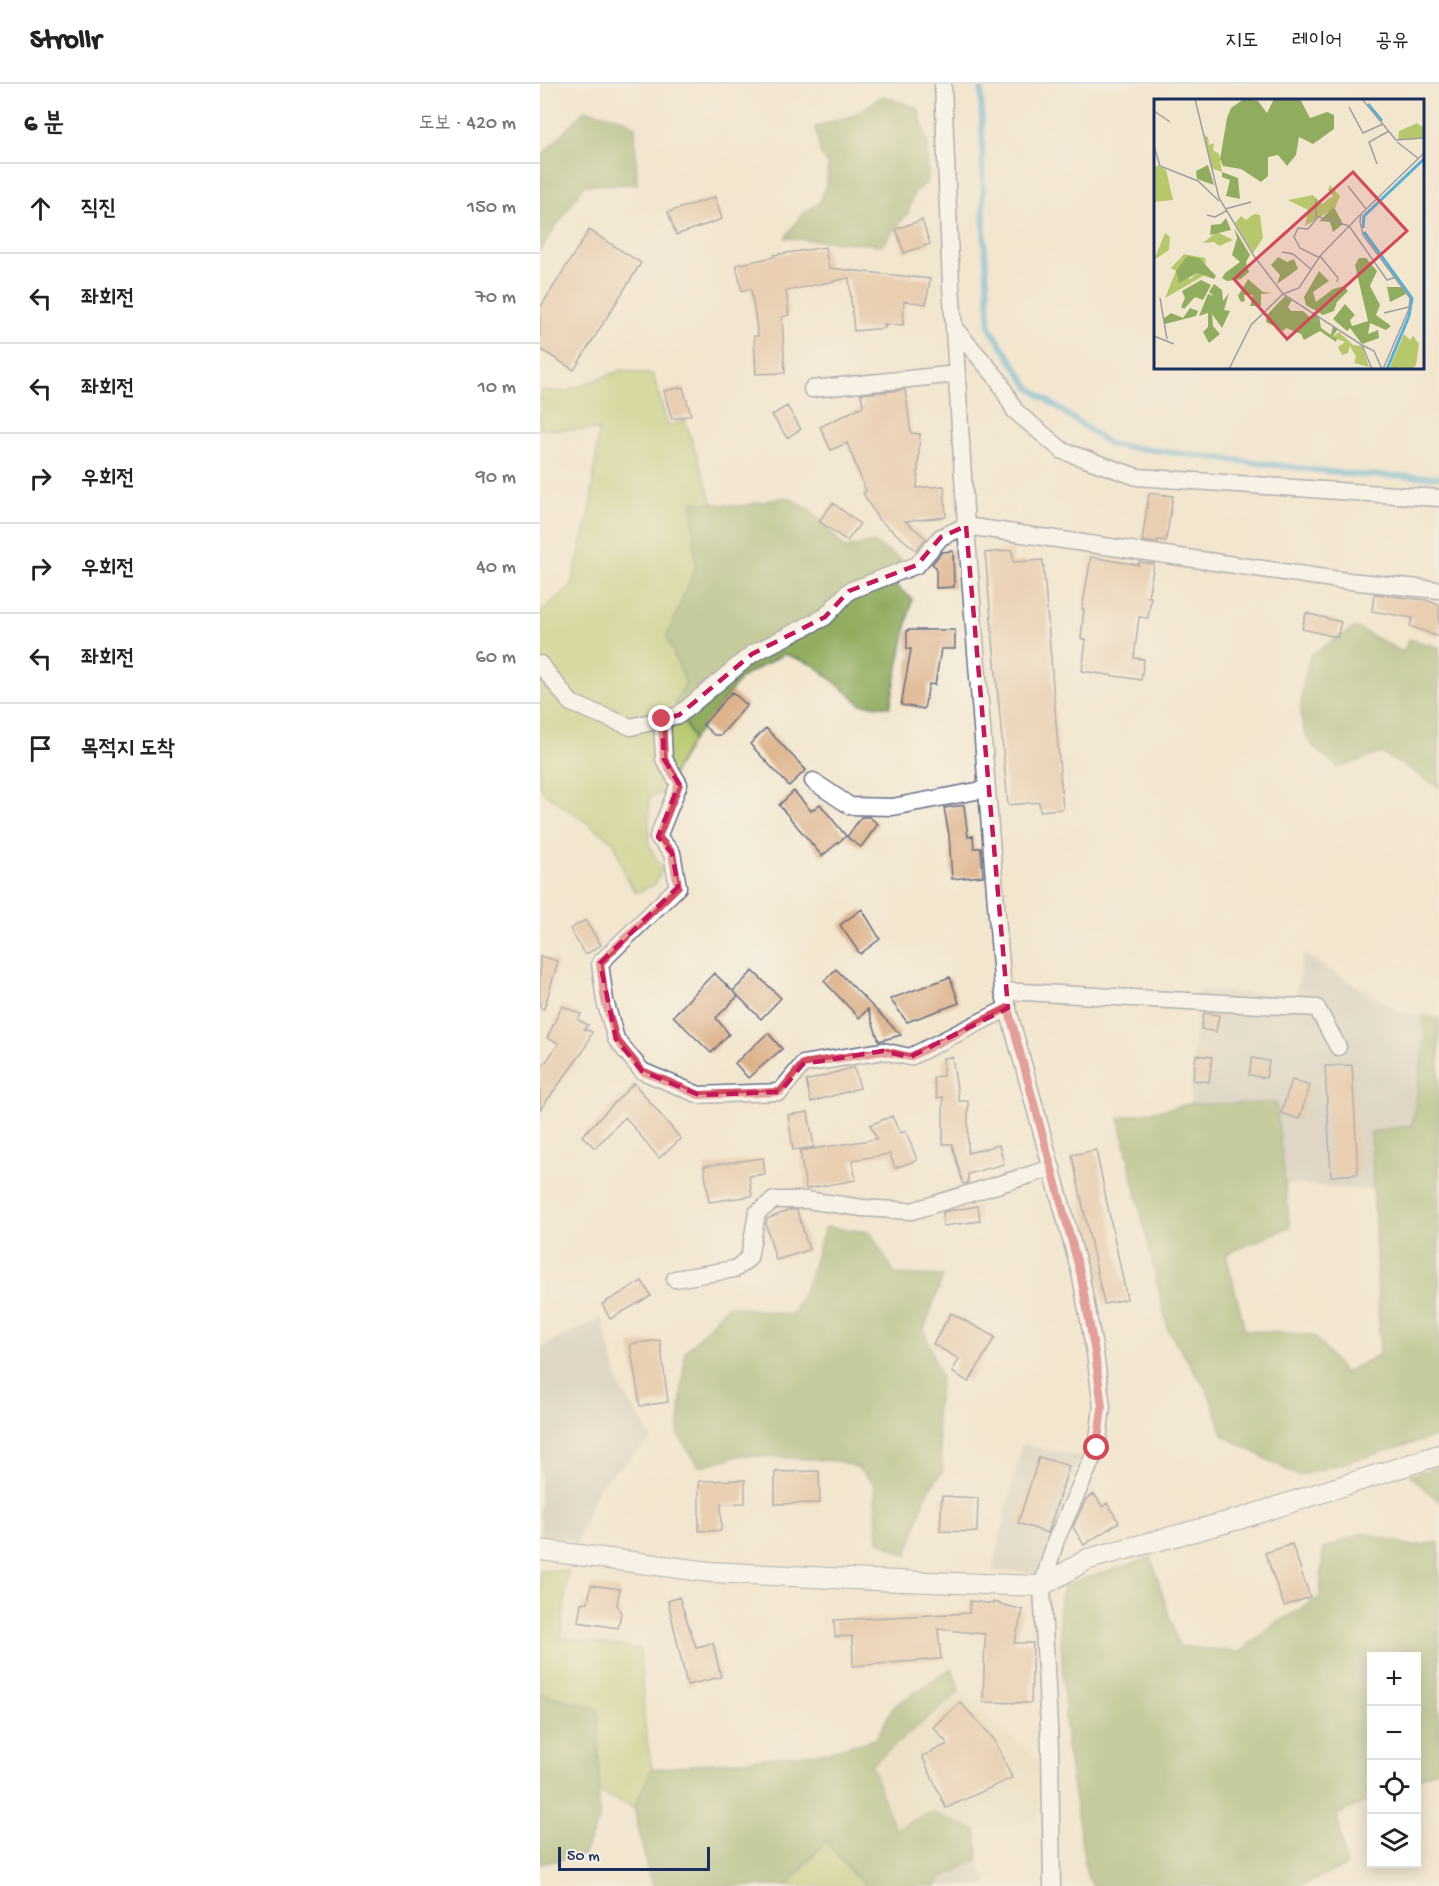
<!DOCTYPE html>
<html lang="ko">
<meta charset="utf-8">
<style>
body{margin:0;font-family:"Gochi Hand","Poor Story",sans-serif;background:#f6f6f6;color:#222}
.controls{position:absolute;right:18px;bottom:18px;display:grid;overflow:hidden;border-radius:0px;box-shadow:0 3px 15px #0003}
.controls button{width:54px;height:54px;display:grid;place-items:center;padding:0;border:0;border-bottom:2px solid #e0e0e0;background:#fff;color:#222;font:30px sans-serif}
.scale{position:absolute;left:18px;bottom:15px;width:152px;box-sizing:border-box;padding-left:6px;border:3px solid #1b2f5e;border-top:0;font-size:16px;line-height:21px;white-space:nowrap;color:#1b2f5e;-webkit-text-stroke:4px #f7f3e8;paint-order:stroke}
.stop{position:absolute;width:18px;height:18px;margin:-14px;border:4px solid #d1495b;border-radius:50%;background:#fff}
.stop.end{background:#d1495b;border-color:#fff;box-shadow:0 2px 6px #0008}
.list{margin:0;padding:0;list-style:none}
h2{display:flex;justify-content:space-between;align-items:center;height:78px;margin:0;padding:0 24px;font-size:26px}
h2 small{font-size:20px;font-weight:400;color:#767676}
.list li{display:grid;grid-template-columns:39px 1fr auto;gap:18px;align-items:center;box-sizing:border-box;height:90px;padding:0 24px;border-top:2px solid #e0e0e0}
.list b{display:block;font-size:22px;white-space:nowrap}
.list em{font-size:20px;font-style:normal;color:#767676}
.icon{flex:none;width:33px;height:33px;fill:none;stroke:currentColor;stroke-width:2;stroke-linecap:round;stroke-linejoin:round}
.map{position:relative;flex:none;width:899px;height:1802px;overflow:hidden}
header{display:flex;align-items:center;gap:36px;box-sizing:border-box;height:84px;padding:0 30px;background:#fff;border-bottom:2px solid #e0e0e0}
header strong{font-size:28px}
nav{display:flex;gap:33px;margin-inline-start:auto;font-size:21px}
main{display:flex}
aside{flex:1;background:#fff}
.map>svg:first-child{display:block}
.built{fill:#e5daba}
.industrial{fill:#c7c4b8}
.green{fill:#b6c86b;stroke:#687c64;stroke-width:1.5}
.forest{fill:#90ac5f;stroke:#566e5e;stroke-width:1.5}
.lines{fill:none;stroke-linecap:round;stroke-linejoin:round}
.stream{stroke:#58b1d5;stroke-width:6}
.building{fill:#deb28b}
.minor-casing{stroke:#676f86;stroke-width:19}
.tertiary-casing{stroke:#676f86;stroke-width:22}
.minor{stroke:#fff;stroke-width:16}
.tertiary{stroke:#fff;stroke-width:20}
.route{stroke:#d1495b;stroke-width:8}
.marked{fill:none;stroke:#c2185b;stroke-width:4.5;stroke-dasharray:12 8;stroke-linejoin:round}
.inset-river{fill:none;stroke:#58b1d5;stroke-width:3}
.inset-road{fill:none;stroke:#9d9da2;stroke-width:1.5}
.view{fill:#d1495b;fill-opacity:0.15;stroke:#d1495b;stroke-width:3}
.inset-edge{fill:none;stroke:#1b2f5e;stroke-width:3}
</style>
<header>
<strong>Strollr</strong>
<nav><a>지도</a><a>레이어</a><a>공유</a></nav>
</header>
<main>
<aside>
<h2>6 분<small>도보 · 420 m</small></h2>
<ul class="list">
<li><svg class="icon" aria-label="ahead" viewBox="0 0 24 24"><path d="M12 20V5M6 11l6-6 6 6"/></svg><div><b>직진</b></div><em>150 m</em></li>
<li><svg class="icon" aria-label="left" viewBox="0 0 24 24"><path d="M17 20v-9H6M10 6l-5 5 5 5"/></svg><div><b>좌회전</b></div><em>70 m</em></li>
<li><svg class="icon" aria-label="left" viewBox="0 0 24 24"><path d="M17 20v-9H6M10 6l-5 5 5 5"/></svg><div><b>좌회전</b></div><em>10 m</em></li>
<li><svg class="icon" aria-label="right" viewBox="0 0 24 24"><path d="M7 20v-9h11M14 6l5 5-5 5"/></svg><div><b>우회전</b></div><em>90 m</em></li>
<li><svg class="icon" aria-label="right" viewBox="0 0 24 24"><path d="M7 20v-9h11M14 6l5 5-5 5"/></svg><div><b>우회전</b></div><em>40 m</em></li>
<li><svg class="icon" aria-label="left" viewBox="0 0 24 24"><path d="M17 20v-9H6M10 6l-5 5 5 5"/></svg><div><b>좌회전</b></div><em>60 m</em></li>
<li><svg class="icon" aria-label="arrive" viewBox="0 0 24 24"><path d="M6 21V4h12l-3 4 3 4H6"/></svg><div><b>목적지 도착</b></div></li>
</ul>
</aside>
<div class="map">
<svg width="899" height="1802" viewBox="0 0 899 1802">
<rect width="100%" height="100%" fill="#f7f3e8"/>
<filter id="ink" filterUnits="userSpaceOnUse"><feTurbulence type="fractalNoise" baseFrequency=".0167" numOctaves="2"/><feDisplacementMap in="SourceGraphic" scale="12" xChannelSelector="R" yChannelSelector="G"/><feConvolveMatrix kernelMatrix="1 2 1 2 8 2 1 2 1" color-interpolation-filters="sRGB"/></filter>
<filter id="wash" filterUnits="userSpaceOnUse"><feTurbulence type="fractalNoise" baseFrequency=".008" numOctaves="4" result="noise"/><feDisplacementMap in="SourceGraphic" scale="24" xChannelSelector="R" yChannelSelector="G"/><feGaussianBlur stdDeviation="1.35" result="paint"/><feColorMatrix in="noise" values="0 0 0 0 0 0 0 0 0 0 0 0 0 0 0 0 0 1.4 0 .05"/><feComposite in="paint" operator="in"/></filter>
<g filter="url(#wash)">
<rect width="100%" height="100%" fill="#f3e6cf"/>
<path class="built" d="M420,1607L505,1684L498,1737L437,1747L392,1728L355,1746L331,1680Z"/>
<path class="industrial" d="M763,870L861,928L883,932L885,954L872,1041L831,1048L835,1106L745,1100L735,1019L650,1020L658,906L756,911Z
M62,1234L79,1300L112,1355L58,1403L36,1460L21,1453L0,1451V1263Z
M482,1360L540,1372L500,1489L452,1487Z
M438,1775L448,1802H396L402,1794Z"/>
<path class="green" d="M82,286L113,291L128,342L145,336L173,420L152,419L156,482L127,553L146,599L135,619L153,655L122,709L109,713V760L122,786L115,800L96,809L86,794L74,758L2,707L0,702V528L31,502L50,427L59,346L0,345V306L24,308Z
M0,1486L28,1487L21,1554L100,1565L105,1643L112,1685L94,1724L59,1708L58,1625L0,1609Z
M286,1757L314,1791L328,1802H247Z"/>
<path class="forest" d="M342,12L378,24L388,61V98L374,108L368,129L342,161L245,154L261,131L279,119L287,98L288,80L281,70L275,43L314,31Z
M45,26L81,34L95,42L97,100L44,101L0,166V73Z
M248,413L272,427L305,464L333,458L365,478L356,502L372,515L350,623L321,620L274,581L244,570L202,593L153,655L135,619L146,599L127,553L156,482L152,418L200,422Z
M815,543L863,568L869,555L899,563V703L841,669L798,684C790,676 777,668 770,658C753,634 764,598 770,571Z
M883,932L899,935V1352L758,1392L684,1352L668,1308L628,1246L579,1034L650,1020L736,1019L750,1143L686,1170L705,1246L773,1251L804,1289L840,1270L831,1048L872,1041L885,954Z
M285,1143L330,1148L355,1190L403,1192L384,1246L401,1293L396,1331L403,1386L385,1413L367,1472L338,1456L334,1400L317,1383L297,1377L202,1371L160,1383L138,1351L145,1268L188,1221L251,1231L267,1201Z
M899,1382V1417L870,1391Z
M824,1448L872,1462L899,1458V1685L877,1695L876,1572H832L831,1715L797,1731L806,1782L760,1802H553L547,1792L527,1667L519,1525L523,1501L611,1474L639,1562L700,1568L733,1541L780,1513L783,1465Z
M412,1584L420,1607L331,1681L355,1745L392,1728L437,1747L438,1775L402,1794L396,1802H328L314,1791L286,1757L247,1802H114L109,1793L94,1724L112,1685L287,1668L336,1655L353,1623Z
M0,1609L58,1625L59,1736L43,1771L0,1780Z"/>
<g class="lines">
<path class="stream" d="M441,0L444,147L450,244L490,304L571,361L817,391L899,393"/>
</g>
<g id="blocks">
<path class="building" d="M175,113L182,135L136,151L128,128Z
M382,136L390,160L364,169L356,145Z
M49,146L101,179L34,286L0,265V224Z
M285,163L289,184L390,195L386,220L364,217L363,241L344,240L345,244L314,247L309,194L246,207L249,231L242,233L245,289L216,290L214,252H218L211,205L202,207L196,181L234,173V171Z
M143,303L151,331L132,335L124,307Z
M365,306L371,349L380,350L377,404L404,402L406,433L365,437L386,454L376,466L338,435L323,409L326,407L307,359L291,366L280,343L323,322L321,310Z
M247,322L261,345L247,354L232,331Z
M609,409L633,412L626,457L618,456V459L602,457Z
M293,419L320,440L307,457L279,437Z
M472,466L473,478L503,476L523,725L500,727L499,718L468,721L445,469Z
M413,467L414,503L396,504V483L392,480L402,468Z
M551,473L599,481V478L614,480L608,513H611L608,534L599,533L594,574L604,575L601,596L542,587L546,555H541L544,525H542Z
M834,510L886,516L899,521V553L870,542L873,534L832,527Z
M766,529L801,538L797,553L762,545Z
M367,546H415V565H401L395,601L389,600L384,625L361,621L371,565H367Z
M192,608L207,621L181,651H174L163,641Z
M226,644L266,686L249,702L210,660Z
M254,707L271,727L280,720L306,752L282,772L239,721Z
M424,721L428,753L433,752L434,764H441L443,792L412,795L409,751L404,724Z
M321,733H329L338,740L321,763L307,753Z
M322,825L340,855L320,870L300,841Z
M45,836L61,861L45,871L30,845Z
M0,872L18,877L4,925L0,924Z
M296,885L332,922L361,951L339,957L328,925L319,934L284,897Z
M213,887L241,914L221,935L193,907Z
M174,889L198,912L176,934L189,950L171,969L133,932Z
M410,893L419,919L367,938L350,915Z
M22,922L41,930L38,936L48,941L44,945L52,948L44,966L0,1026V986L19,959L7,954Z
M664,929L679,931L676,948L661,945Z
M228,949L242,965L208,994L195,979Z
M656,971L672,973L669,998L653,996Z
M412,973L419,1017H428V1069L459,1061L464,1080L428,1090V1099L423,1100L412,1060H403V1013L397,1014L393,993L403,992V974Z
M712,974L729,977L726,994L709,991Z
M812,981L818,1090L791,1092L785,982Z
M314,983L320,1004L271,1018L266,997Z
M752,996L770,1002L759,1035L741,1029Z
M94,999L141,1055L119,1074L85,1033L55,1064L42,1052Z
M268,1028L274,1063L253,1066L248,1031Z
M352,1032L360,1049L366,1047L377,1076L355,1084L350,1070L312,1076L316,1096L266,1105L260,1067L337,1055L330,1041Z
M556,1066L587,1215L564,1220L532,1071Z
M223,1074L225,1090L209,1092L212,1112L169,1118L164,1082Z
M438,1122L440,1137L403,1142V1128Z
M249,1126H257L269,1166L236,1176L226,1141L227,1135Z
M102,1197L111,1212L70,1235L62,1220Z
M411,1229L455,1253L429,1298L412,1288L419,1275L393,1260Z
M120,1256L128,1318L100,1322L90,1260Z
M499,1373L529,1382L508,1449L478,1439Z
M279,1387L280,1419L235,1420V1388Z
M205,1396V1419L181,1420V1447H159V1397Z
M554,1410L563,1423L567,1419L579,1438L544,1461L533,1443L546,1415Z
M402,1412L438,1414L437,1448L400,1447Z
M752,1460L770,1513L744,1522L725,1469Z
M51,1501L80,1505L77,1520L81,1529L78,1544L38,1538L41,1519L48,1518Z
M139,1513L156,1563L173,1559L181,1593L147,1601L128,1517Z
M430,1517L453,1520V1518L483,1526L474,1559H493L491,1619L443,1618L445,1550L398,1545L401,1575L313,1582L312,1552L295,1553L294,1536L429,1529Z
M420,1618L454,1655L472,1694L406,1724L382,1672L408,1660L393,1643Z"/>
</g>
</g>
<g filter="url(#ink)">
<use href="#blocks" fill-opacity="0" stroke="#676f86" stroke-width="1.5"/>
<g class="lines">
<g class="minor-casing">
<path id="minor" d="M403,0L411,202L414,244L458,295L475,327L523,367L597,393L899,414
M414,244L426,442L463,907L540,1188L555,1269L562,1323L557,1364L516,1456L502,1502L510,1665L512,1802
M272,305L417,290
M0,580L31,619L91,643L139,631L212,570L285,533L309,507L377,481L401,453L426,442L799,496L899,506
M122,635L124,675L139,700L118,753L132,769L138,803L60,879L65,917L76,955L102,987L159,1011L240,1008L263,980L343,967L370,973L468,924
M273,697L310,722L352,723L447,705
M463,907L777,924L798,963
M135,1195L195,1185L209,1174L217,1129L234,1116H266L323,1124L372,1127L512,1084"/>
</g>
<g class="tertiary-casing">
<path id="tertiary" d="M0,1466L170,1488L333,1496L502,1502L548,1475L699,1435L899,1371"/>
</g>
<use href="#minor" class="minor"/>
<use href="#tertiary" class="tertiary"/>
</g>
</g>
<g class="lines" filter="url(#ink)">
<path class="route" d="M122,635L124,675L139,700L118,753L132,769L138,802L60,879L65,917L76,955L102,987L159,1011L240,1008L263,980L343,967L370,973L468,924L540,1188L555,1269L562,1323L557,1364"/>
</g>
<path d="M0 0H899V1802H0ZM426,442L468,924L370,973L343,967L263,980L240,1008L159,1011L102,987L76,955L60,879L138,803L132,769L118,753L139,700L124,675L122,635L139,631L212,570L285,533L309,507L377,481L401,453Z" fill="#f3e6cf" fill-opacity=".55" fill-rule="evenodd"/>
<path class="marked" d="M426,442L468,924L370,973L343,967L263,980L240,1008L159,1011L102,987L76,955L60,879L138,803L132,769L118,753L139,700L124,675L122,635L139,631L212,570L285,533L309,507L377,481L401,453Z"/>
<g transform="translate(614 15)">
<rect width="270" height="270" fill="#f3e6cf"/>
<path d="M263,24L270,29V39L244,41L245,32ZM50,36L54,38L55,46L60,44L59,51L65,55L68,73L57,69ZM4,66L12,71L19,101L0,103V69ZM176,86L186,97L181,109L151,127L154,111L134,101L159,96L168,105L179,97L174,91ZM100,115L106,116L109,139L99,154L81,124L87,117L92,121ZM63,133L79,141L65,147L60,143L49,144ZM11,134L16,138L15,151L0,161ZM30,155L51,159L52,165L33,157L24,170L36,180L43,174L51,176L11,199L22,172L17,169ZM185,233L199,246L208,247L215,268L200,264L202,258L196,247L194,254L188,256L184,248L191,243L178,238ZM250,235L256,241L259,237L265,245L262,266L258,270H235Z" fill="#b6c86b"/>
<path d="M90,0L104,2L113,14L120,0H146L156,19L173,13L180,16V30L159,45L145,38L142,56L133,67L124,56L114,58V77L107,83L87,70L69,67L66,60L73,19L77,9ZM54,66L60,86L43,80L42,72ZM68,73L84,79L86,100L72,97L76,81L68,78ZM180,108L189,125L179,133L176,123L165,122ZM72,119L77,131L56,136L57,126L67,125ZM80,129L96,156L92,163L95,173L87,180L73,182L68,179L71,174L86,163L78,156L83,139ZM33,157L45,159L62,177L60,180L43,174L25,184L22,172ZM124,158L133,163L140,160L144,170L123,185L126,176L117,166ZM205,159H212L223,172L216,187L226,206L222,216L237,227L232,231L216,224L214,235L224,231L225,239L208,245L196,229L193,232L179,220L191,205L201,216L196,221L198,227L214,222L201,166ZM165,172L175,182L159,193L162,203L179,190L190,187L194,192L183,203L180,212L169,216L152,206L150,198ZM94,180L109,193L119,194L107,195V207H96L99,196H90L91,202L87,203L84,197ZM47,181L57,186L49,201L41,198L30,210L27,208L31,199L28,192ZM60,185L68,191L69,202L75,194L70,211L76,212L68,229L58,215L59,227L66,235L55,244L49,233L54,228V214L45,217L54,195L60,197L55,193ZM233,188H248L252,195L236,203ZM131,197L138,201L134,208L137,212H149L158,220L159,213L165,217L167,229L177,236L179,227L184,230L178,238L183,239L182,243L166,232L150,241L147,235L132,229L129,232L112,223L113,216ZM36,209L44,212L42,217L11,225L9,220L17,214L29,219Z" fill="#90ac5f"/>
<path class="inset-river" d="M214,5L228,22M209,129L210,117L270,60M210,133L258,199L255,217L233,270"/>
<path class="inset-road" d="M41,0L65,99L100,157L129,195L208,246L218,270M208,0L242,41L270,39M0,1L18,0M195,8L209,34L229,25M0,12L16,23M243,43L264,59M0,47L6,67L44,82L65,102M223,65L215,43L235,32M194,87L212,110M162,100V117L195,127L233,181L242,178M71,110L97,103M53,116L61,118L72,112M164,118L154,130L144,129L140,138L146,149L166,159M128,153L139,155L158,171M166,157L184,179L183,183M6,199L13,240M230,214L255,208M0,237L20,245M208,246L220,252L228,270M75,270L97,226L129,195L145,189L166,157L206,116M229,270L255,210L256,199L209,136L206,123L207,115L270,54"/>
<path class="view" d="M199,73L253,132L133,240L80,180Z"/>
<rect width="270" height="270" class="inset-edge"/>
</g>
</svg>
<div class="controls">
<button>+</button>
<button>−</button>
<button><svg class="icon" aria-label="locate" viewBox="0 0 24 24"><circle cx="12" cy="12" r="6"/><path d="M12 2v4M12 18v4M2 12h4M18 12h4"/></svg></button>
<button><svg class="icon" aria-label="layers" viewBox="0 0 24 24"><path d="M12 4l9 5-9 5-9-5zM3 14l9 5 9-5"/></svg></button>
</div>
<div class="scale">50 m</div>
<div class="stop" style="left:557px;top:1364px"></div>
<div class="stop end" style="left:122px;top:635px"></div>
</div>
</main>
